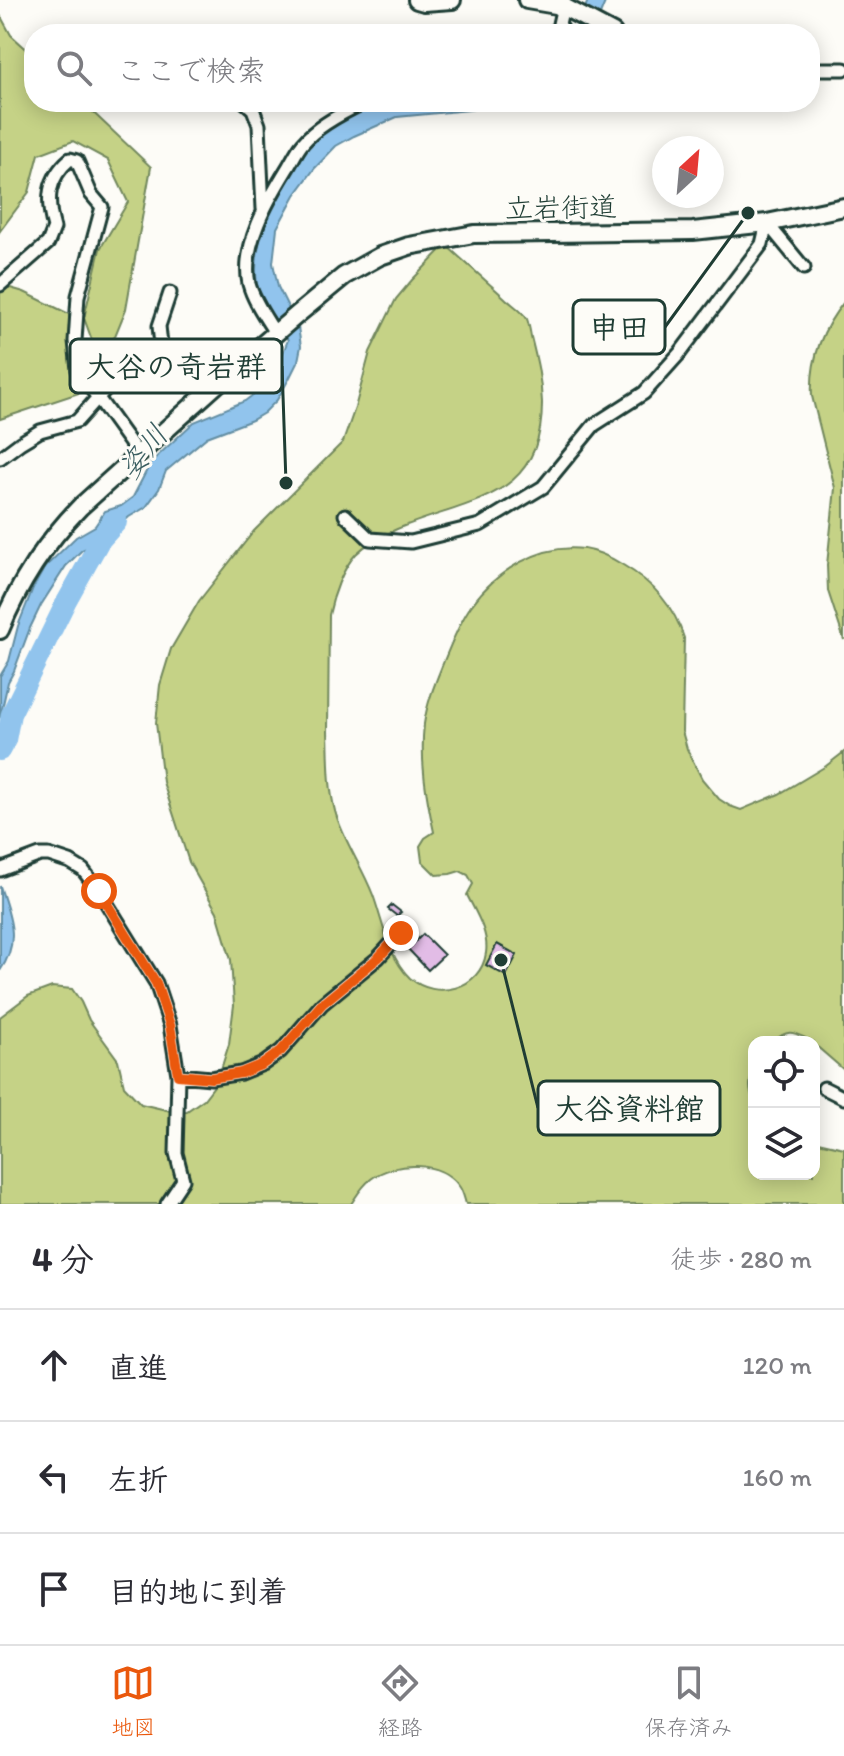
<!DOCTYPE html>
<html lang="ja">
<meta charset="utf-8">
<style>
body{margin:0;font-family:Itim,"Klee One",sans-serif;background:#f7f7f7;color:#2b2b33}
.controls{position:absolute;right:24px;bottom:24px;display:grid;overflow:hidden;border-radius:16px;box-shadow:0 4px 20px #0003}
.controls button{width:72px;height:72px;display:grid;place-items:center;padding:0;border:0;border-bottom:2px solid #e1e1e2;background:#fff;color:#2b2b33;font:40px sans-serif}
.compass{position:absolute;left:652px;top:136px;width:72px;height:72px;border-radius:50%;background:#fff;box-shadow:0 4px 20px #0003;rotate:26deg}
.stop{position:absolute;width:24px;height:24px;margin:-18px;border:6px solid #ea580c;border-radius:50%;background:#fff}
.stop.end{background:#ea580c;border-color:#fff;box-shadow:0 2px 8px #0008}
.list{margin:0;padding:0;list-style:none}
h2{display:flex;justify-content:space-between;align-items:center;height:104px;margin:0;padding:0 32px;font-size:34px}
h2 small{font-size:26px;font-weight:400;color:#7c7c81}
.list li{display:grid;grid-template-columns:52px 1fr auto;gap:24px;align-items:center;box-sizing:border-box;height:112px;padding:0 32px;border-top:2px solid #e1e1e2}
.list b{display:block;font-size:30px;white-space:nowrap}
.list em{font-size:26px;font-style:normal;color:#7c7c81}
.icon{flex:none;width:44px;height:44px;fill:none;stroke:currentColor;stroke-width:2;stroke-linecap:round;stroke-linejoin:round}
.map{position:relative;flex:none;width:844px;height:1204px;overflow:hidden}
.search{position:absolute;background:#fff;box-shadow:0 4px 20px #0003;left:24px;right:24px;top:24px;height:88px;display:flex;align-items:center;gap:20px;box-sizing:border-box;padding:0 28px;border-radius:32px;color:#7c7c81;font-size:30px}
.sheet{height:440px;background:#fff}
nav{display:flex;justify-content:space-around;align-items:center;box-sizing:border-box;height:112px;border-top:2px solid #e1e1e2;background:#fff;font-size:22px;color:#7c7c81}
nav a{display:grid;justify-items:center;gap:4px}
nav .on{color:#ea580c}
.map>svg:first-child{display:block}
.green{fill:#c5d286;stroke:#72885d;stroke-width:2}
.water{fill:#91c4ed;stroke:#638ea3;stroke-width:2}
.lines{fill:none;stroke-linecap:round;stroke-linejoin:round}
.river{stroke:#91c4ed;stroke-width:20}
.building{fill:#e2bce6;stroke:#1f3d34;stroke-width:2}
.street-casing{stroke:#1f3d34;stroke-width:17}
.secondary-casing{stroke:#1f3d34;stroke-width:22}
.street{stroke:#fdfcf7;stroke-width:11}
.secondary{stroke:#fdfcf7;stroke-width:16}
.route{stroke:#ea580c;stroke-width:10}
.labels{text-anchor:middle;stroke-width:6;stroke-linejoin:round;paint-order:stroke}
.street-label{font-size:28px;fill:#1f3d34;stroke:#fdfcf7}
.water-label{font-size:30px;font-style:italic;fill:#3c5f62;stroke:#fdfcf7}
.leader{fill:none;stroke:#1f3d34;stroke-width:3}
.callout-dot{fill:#1f3d34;stroke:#fdfcf7;stroke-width:3}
.callout{fill:#fdfcf7;stroke:#1f3d34;stroke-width:3}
.callout-label{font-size:30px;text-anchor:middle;font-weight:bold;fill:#1f3d34}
</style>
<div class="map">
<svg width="844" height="1204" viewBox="0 0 844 1204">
<rect width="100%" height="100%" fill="#fdfcf7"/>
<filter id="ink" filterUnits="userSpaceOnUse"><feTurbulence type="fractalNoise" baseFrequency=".0125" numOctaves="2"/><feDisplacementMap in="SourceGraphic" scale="16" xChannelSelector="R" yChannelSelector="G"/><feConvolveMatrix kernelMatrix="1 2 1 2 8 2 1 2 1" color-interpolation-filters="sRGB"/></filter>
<g filter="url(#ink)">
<path class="green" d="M0,15L11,35L34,56V102H82L151,167L126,309L102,368L84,318L100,249L128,202L108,160L73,141L39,154L29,192L0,231Z
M446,245C466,263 485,280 505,298C511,304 523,311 527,319C529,324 530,331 531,337C537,361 541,377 542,402C543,501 468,499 397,529C383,535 367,543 356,554C342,569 333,596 329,615C329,654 328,693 328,731C329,758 328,785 335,811C343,840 362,866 373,895C383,922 388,957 410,978C436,1001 481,989 486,953C489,933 476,913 467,895L473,884L468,875L460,871L450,874L436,875L422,861L420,846L425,838L434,832C426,796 420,761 424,724C427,702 436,681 444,661C452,642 459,623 471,606C496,571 540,543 584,549C598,551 612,558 623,565C652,582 674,606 684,638L682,731L687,749L702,779L719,799L730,806L741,810L779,794L826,766L844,752V1070L814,1044V1042C796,1035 791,1025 773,1042H754C754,1049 755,1057 754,1064C752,1078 746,1086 754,1100V1174H814V1141L844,1148V1204H466C464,1198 463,1191 459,1186C441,1160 394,1161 371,1179C362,1186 357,1195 351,1204H0V1017L28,996L52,987L72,989L81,1002L89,1020L118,1060L124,1086L141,1104L175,1112L187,1111L204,1099L217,1082L229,1044L234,1005L231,960L217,912L189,862L163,782L156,723L160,685L171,649L199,601L254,531L343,442L355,408L370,352L396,299L412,280Z
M0,285L24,292L69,314L70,366L85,391L0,419Z
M844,302V640L828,591L827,565L835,488L812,396C810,360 821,330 844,302Z"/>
<path class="water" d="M588,0H606L592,34H576Z
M386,102H509L469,110L397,117L354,136L336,146L315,168L295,195L277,228L273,263L278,287L298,327L301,346L298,361L289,379L277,400L264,413L252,420L207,437L166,471L159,489L146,507L129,517L106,538L82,550L66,566L41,605L30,628L14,671L8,682L0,718V676L9,661L18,626L33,588L45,567L76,537L95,526L105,511L121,506L133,497L151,462L194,422L245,401L266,385L278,365L288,340C278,326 264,310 259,293C245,247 283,162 320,134C340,120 364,110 386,102Z
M0,886C10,917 21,941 0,971Z"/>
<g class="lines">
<path class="river" d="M0,751L6,740L11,714L66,602L100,541L117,522"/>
</g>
<path class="building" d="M392,905L401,912L397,916L388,909Z
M423,934L444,955L428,970L408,949Z
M497,944L517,955L506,976L486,965Z"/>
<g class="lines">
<g class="street-casing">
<path id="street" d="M563,34L564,32L559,24L564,1
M810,69H844
M245,102L253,109L259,125L263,209
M767,223L804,268
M0,285L48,243L54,228C46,200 47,179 70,159L77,161L91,194L102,207L78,296L75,341L78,370L139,455
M170,293L159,326L161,345L205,394
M275,333C266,318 254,302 249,284C241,246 268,200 287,169C292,161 297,150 303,143C316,127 346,111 365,102
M0,458L20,443L40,431L77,421L110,384L161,345
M345,515L370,539L411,542L480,525L543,487L594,425L644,393L679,354L762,244L767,223
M0,870L40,855H49L70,862L83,870L99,891L156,983L170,1025L178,1075L176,1153L183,1180L167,1204
M178,1075L211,1078L241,1073L263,1064L281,1051L322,1004L378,958L401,933
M824,1088L844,1098"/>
</g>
<g class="secondary-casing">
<path id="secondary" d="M417,0L424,2L452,0
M527,0L562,6L613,33
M0,630C19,583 45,543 80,507L227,375L298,314L344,276L380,256L409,246L474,234L693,231L767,223L844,207"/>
</g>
<use href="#street" class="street"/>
<use href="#secondary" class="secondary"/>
</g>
</g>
<g class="lines" filter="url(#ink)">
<path class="route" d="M99,891L156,983L170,1025L178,1075L211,1078L241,1073L263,1064L281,1051L322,1004L378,958L401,933"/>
</g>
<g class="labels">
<g class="street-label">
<text transform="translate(561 207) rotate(-1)" y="10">立岩街道</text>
</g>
<g class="water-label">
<text transform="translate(143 452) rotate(-52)" y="10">姿川</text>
</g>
</g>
<path class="leader" d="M748 213L665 327M286 483L282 366M501 960L538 1108"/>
<g class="callout-dot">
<circle cx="748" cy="213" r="8"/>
<circle cx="286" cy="483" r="8"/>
<circle cx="501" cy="960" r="8"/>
</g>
<g class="callout">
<rect x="573" y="300" width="92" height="54" rx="8"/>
<rect x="70" y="339" width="212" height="54" rx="8"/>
<rect x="538" y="1081" width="182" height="54" rx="8"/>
</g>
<g class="callout-label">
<text x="619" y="338">申田</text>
<text x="176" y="377">大谷の奇岩群</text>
<text x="629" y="1119">大谷資料館</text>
</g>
</svg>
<div class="controls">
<button><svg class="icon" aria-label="locate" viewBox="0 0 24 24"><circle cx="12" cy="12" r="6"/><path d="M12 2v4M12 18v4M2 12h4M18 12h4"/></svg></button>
<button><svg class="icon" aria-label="layers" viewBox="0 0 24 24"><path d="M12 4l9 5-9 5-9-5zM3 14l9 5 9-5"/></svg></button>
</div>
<svg class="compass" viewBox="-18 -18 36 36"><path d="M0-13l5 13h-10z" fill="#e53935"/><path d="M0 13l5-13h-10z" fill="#7c7c81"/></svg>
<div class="stop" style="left:99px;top:891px"></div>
<div class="stop end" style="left:401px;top:933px"></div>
<div class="search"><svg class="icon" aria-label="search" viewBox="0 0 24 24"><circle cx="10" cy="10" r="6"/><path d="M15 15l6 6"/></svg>ここで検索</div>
</div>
<section class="sheet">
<h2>4 分<small>徒歩 · 280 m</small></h2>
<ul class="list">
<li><svg class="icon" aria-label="ahead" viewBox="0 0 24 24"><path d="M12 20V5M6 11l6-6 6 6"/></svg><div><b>直進</b></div><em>120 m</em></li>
<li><svg class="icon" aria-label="left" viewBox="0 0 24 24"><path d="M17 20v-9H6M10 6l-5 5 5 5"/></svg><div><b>左折</b></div><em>160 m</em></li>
<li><svg class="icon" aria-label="arrive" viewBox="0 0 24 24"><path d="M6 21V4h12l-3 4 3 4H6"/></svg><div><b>目的地に到着</b></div></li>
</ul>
</section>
<nav>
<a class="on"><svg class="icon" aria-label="map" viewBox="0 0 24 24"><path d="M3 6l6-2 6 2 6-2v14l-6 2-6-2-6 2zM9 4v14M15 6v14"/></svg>地図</a>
<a><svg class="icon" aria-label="directions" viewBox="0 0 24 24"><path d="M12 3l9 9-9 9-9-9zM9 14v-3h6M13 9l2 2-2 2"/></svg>経路</a>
<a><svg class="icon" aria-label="saved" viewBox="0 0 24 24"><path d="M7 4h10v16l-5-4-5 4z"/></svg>保存済み</a>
</nav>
